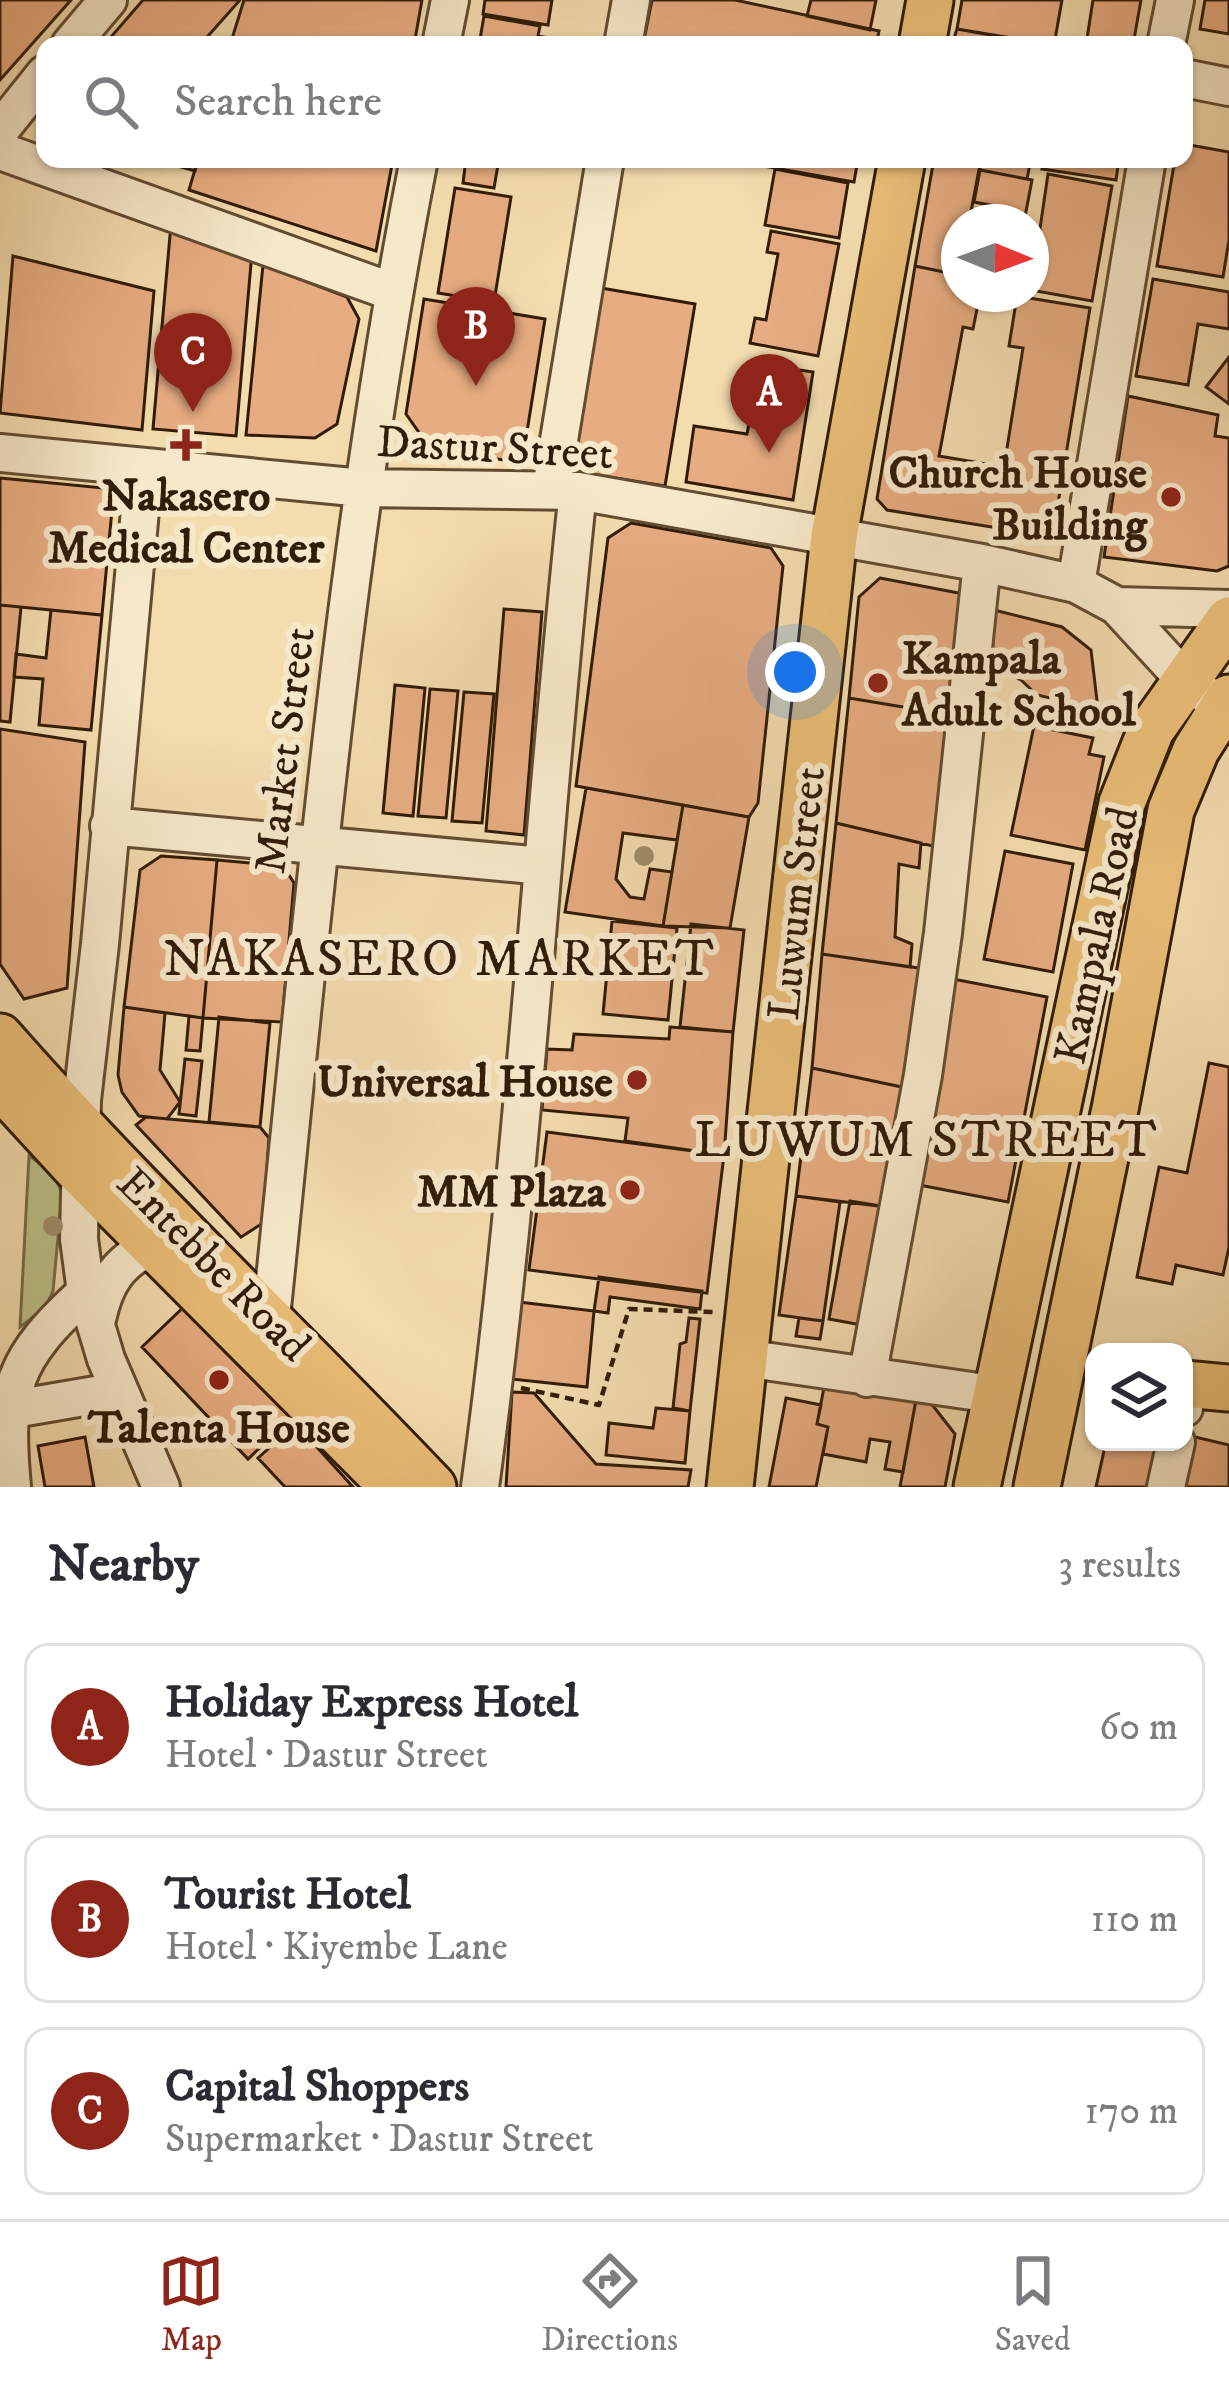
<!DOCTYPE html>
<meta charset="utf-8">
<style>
body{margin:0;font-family:"IM FELL DW Pica",serif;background:#f7f7f7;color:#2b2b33}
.controls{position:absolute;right:36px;bottom:36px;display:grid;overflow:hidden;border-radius:24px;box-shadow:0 3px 9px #0004}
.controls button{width:108px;height:108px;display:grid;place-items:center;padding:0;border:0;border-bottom:3px solid #e1e1e2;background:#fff;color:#2b2b33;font:60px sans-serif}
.compass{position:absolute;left:941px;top:204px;width:108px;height:108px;border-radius:50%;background:#fff;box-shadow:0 3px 9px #0004;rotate:91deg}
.you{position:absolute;left:795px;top:672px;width:42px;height:42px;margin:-30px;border:9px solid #fff;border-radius:50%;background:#1a73e8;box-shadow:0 0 0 18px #1a73e833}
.badge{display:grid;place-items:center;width:78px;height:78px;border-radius:50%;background:#8f2418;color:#fff;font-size:39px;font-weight:700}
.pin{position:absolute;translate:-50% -99px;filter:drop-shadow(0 3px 6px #0008)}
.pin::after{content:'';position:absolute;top:63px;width:42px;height:36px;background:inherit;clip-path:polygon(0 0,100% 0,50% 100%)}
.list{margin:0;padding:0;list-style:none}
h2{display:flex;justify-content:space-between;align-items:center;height:156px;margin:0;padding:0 48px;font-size:51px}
h2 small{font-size:39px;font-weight:400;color:#7c7c81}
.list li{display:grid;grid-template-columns:78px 1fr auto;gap:36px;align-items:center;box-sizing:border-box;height:168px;margin:0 24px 24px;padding:0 24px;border:3px solid #e1e1e2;border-radius:24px}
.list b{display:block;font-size:45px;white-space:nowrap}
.list p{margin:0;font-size:39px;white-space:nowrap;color:#7c7c81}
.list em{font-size:39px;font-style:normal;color:#7c7c81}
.icon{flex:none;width:66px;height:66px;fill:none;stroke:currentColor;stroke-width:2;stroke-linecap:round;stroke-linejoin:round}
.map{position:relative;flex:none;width:1229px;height:1487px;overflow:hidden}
.search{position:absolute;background:#fff;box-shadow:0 3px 9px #0004;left:36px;right:36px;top:36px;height:132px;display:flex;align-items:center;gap:30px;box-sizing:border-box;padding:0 42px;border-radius:24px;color:#7c7c81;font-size:45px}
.sheet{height:732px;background:#fff}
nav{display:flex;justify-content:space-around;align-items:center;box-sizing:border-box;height:168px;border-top:3px solid #e1e1e2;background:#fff;font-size:33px;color:#7c7c81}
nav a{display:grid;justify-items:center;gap:6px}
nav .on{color:#8f2418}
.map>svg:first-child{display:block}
.green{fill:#bdc089;stroke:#776e48;stroke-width:3}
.building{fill:#e7ac81;stroke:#311c07;stroke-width:3}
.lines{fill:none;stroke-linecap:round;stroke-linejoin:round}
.minor-casing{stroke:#624c31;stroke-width:42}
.major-casing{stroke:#311c07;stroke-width:51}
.path{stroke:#311c07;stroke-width:4.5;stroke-dasharray:9 6;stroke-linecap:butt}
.minor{stroke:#f7e8ca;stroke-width:36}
.major{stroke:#eabe77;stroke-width:45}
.tree{fill:#9f8d68}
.poi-dot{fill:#8f2418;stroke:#f7e8ca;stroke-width:4.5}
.labels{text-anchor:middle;stroke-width:12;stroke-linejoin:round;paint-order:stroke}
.street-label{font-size:45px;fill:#311c07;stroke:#f7e8ca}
.poi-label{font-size:45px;font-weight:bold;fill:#311c07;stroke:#f7e8ca;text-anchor:end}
.quarter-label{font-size:51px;letter-spacing:3px;fill:#311c07;stroke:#f7e8ca}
</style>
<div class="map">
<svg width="1229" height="1487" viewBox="0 0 1229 1487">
<rect width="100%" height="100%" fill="#f3dcae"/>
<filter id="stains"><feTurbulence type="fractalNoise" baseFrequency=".00167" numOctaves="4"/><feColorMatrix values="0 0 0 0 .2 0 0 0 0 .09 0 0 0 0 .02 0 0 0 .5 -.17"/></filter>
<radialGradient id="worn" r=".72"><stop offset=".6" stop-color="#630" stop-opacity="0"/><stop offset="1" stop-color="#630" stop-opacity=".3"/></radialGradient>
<path class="green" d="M29,1156C46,1167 56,1174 62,1194L53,1291L45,1308L20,1327Z"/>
<path class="building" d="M0,0H71L0,80Z
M143,0H240L200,45H104Z
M244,0H422L414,45H230Z
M485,0H552L548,25L483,14Z
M652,0H735L879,31L876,45H643Z
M811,0H876L870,30L807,16Z
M962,0H1062L1054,45L957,29Z
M1093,0H1141L1133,45H1086Z
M1205,0H1229V34L1200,29Z
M484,16L540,26L538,36L554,39L553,45H479Z
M957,29L1045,45H952Z
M1184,144L1229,152V240L1223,277L1157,266L1175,159H1184Z
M152,159H198L195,171Z
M198,159H393L376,251L189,190Z
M466,159H499L494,188L463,183Z
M724,159H858L854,182Z
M934,159H981L969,222H959L958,275L915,266Z
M981,159H1031L1027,179L980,170Z
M1044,159H1119L1116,180L1042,169Z
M775,169L848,183L839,238L765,225Z
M980,170L1032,180L1024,222H987L990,205L974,202Z
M1048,174L1112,186L1092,301L1031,290Z
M455,188L511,197L494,302L438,293Z
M171,224L252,252L236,436L153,429Z
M771,231L839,244L818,356L750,343L755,318L766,320L778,254L767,252Z
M13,256L154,291L142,430L0,413Z
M263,265L347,297L359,319L337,424L315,438L246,435Z
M915,266L959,275V294H980L973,329L963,327L939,456L1004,467L1023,348L1009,346L1017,296L1090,308L1056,516L1047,530L1029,533L887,510L877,499Z
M1153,279L1229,292V329L1198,324L1188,385L1136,376Z
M601,288L695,304L665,486L571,471Z
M424,299L545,319L522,463L430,448L406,414Z
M1229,357V404L1206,387Z
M758,364L813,372L793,500L686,482L694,426L747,434L751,413L744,412L747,396L753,397Z
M1128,396L1218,415L1215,436L1229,438V566L1217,571L1104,557Z
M0,478L114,489L102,615L0,605Z
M631,523L771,548L783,566L758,803L749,817L576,786L608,538Z
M880,578L969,595L957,716L849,698L859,597Z
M0,605L21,607L10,722L0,721Z
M504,609L542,612L524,835L486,831Z
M51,610L102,615L91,730L39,725L43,679L14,677L16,654L46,658Z
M994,610L1062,627L1091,650L1098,709L1037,695L1021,680L992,667Z
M395,685L425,688L413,816L383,813Z
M430,689L458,691L446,818L418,816Z
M464,692L494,694L482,823L452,821Z
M849,698L957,716L941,848L836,823Z
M1034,726L1093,738L1089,754L1104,757L1085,850L1011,835Z
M0,729L85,742L67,988L24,999L0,964Z
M586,788L683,805L677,840L623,833L616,879L630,897L644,899L650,869L672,872L663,926L565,912Z
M683,805L749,817L730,928L663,926Z
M836,823L921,843L919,868L899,864L895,937L912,944L910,967L822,954Z
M1005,851L1073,864L1053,972L984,959Z
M161,856L217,860L203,1018L124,1007L140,870Z
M217,860L283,866L294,883L282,1022L203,1018Z
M612,921L677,928L668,1020L603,1014Z
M691,924L744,930L733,1032L680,1027Z
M822,954L926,969L911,1089L812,1068Z
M953,979L1047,997L1008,1202L914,1184Z
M124,1007L165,1013L160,1070L180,1102L167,1119L139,1116L122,1092L118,1075Z
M189,1016L203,1018L200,1051L186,1050Z
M219,1017L270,1023L260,1127L209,1122Z
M670,1027L733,1032L724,1155L625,1141L628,1118L542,1110L547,1049L572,1050L574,1034L669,1039Z
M185,1059L202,1061L196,1116L179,1114Z
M1209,1063L1229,1067V1247L1223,1275L1176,1265L1172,1284L1137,1277L1159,1167L1187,1173Z
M812,1068L911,1089L887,1207L796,1196Z
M146,1117L260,1127L269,1138L263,1223L241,1237L136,1125Z
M547,1132L724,1155L707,1293L529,1270Z
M796,1196L840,1202L823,1321L779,1315Z
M850,1201L887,1207L867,1326L829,1319Z
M599,1277L702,1291L700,1309L610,1297L608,1313L594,1311Z
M190,1301L296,1413L248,1459L142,1347Z
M519,1302L594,1311L587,1387L511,1379Z
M689,1318L700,1319L690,1411L673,1408L680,1344L686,1342Z
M799,1318L823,1321L820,1339L796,1336Z
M825,1382L916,1400L903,1472L885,1469L890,1442L870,1439L866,1462L823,1454L828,1427L817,1424Z
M512,1392L534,1393L596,1464L691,1470L688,1487H506Z
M786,1398L821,1405L817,1424L828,1427L816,1487H769Z
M916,1400L930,1402L955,1434L945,1487H900Z
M656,1408L690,1411L685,1463L606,1455L609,1423L653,1428Z
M296,1424L353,1487H285L258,1458Z
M1191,1436L1229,1445V1487H1179Z
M85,1437L94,1487H45L38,1446Z
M1106,1442H1160L1154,1487H1096Z"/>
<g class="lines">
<g class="minor-casing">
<path id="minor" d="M70,45L108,0
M441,45L450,0
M623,45L631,0
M1166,45L1175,0
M1184,78L1229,87
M0,130L45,74
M0,151L393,292
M0,453L363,488L578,491L982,563L1076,584L1117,606L1186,681L1205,694
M144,467L100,944L82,1100L79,1239L86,1292L106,1359L161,1487
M551,489L605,159
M1076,584L1147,159
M1117,606L1229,609
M109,826L543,866
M97,1319C105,1282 118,1262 153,1245
M265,1339L271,1318C311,931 344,541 419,159
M744,1358L999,1395
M867,1378L923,1075L943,933L982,563
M1184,1408V1407
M8,1410L119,1391
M12,1487C3,1389 12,1359 86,1292
M480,1487C525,1157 542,823 578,491
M1166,1487L1176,1442"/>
</g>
<g class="major-casing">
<path id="major" d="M922,45L930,0
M0,1037C137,1193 290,1336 433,1487
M0,1085L79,1171L392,1486
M1184,1384L1229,1388
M730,1487L834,536L902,159
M977,1487L1122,803L1151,730L1229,620
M1037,1487L1116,1104L1171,810L1196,750L1229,698"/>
</g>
<path class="path" d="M521,1388L599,1405L629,1309L713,1312"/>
<use href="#minor" class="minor"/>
<use href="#major" class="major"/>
</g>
<g class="tree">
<circle cx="644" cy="856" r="10"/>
<circle cx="53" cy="1226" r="10"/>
</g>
<g class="poi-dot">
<path d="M180 427h12v12h12v12h-12v12h-12v-12h-12v-12h12z"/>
<circle cx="1171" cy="497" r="12"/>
<circle cx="878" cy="683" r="12"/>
<circle cx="637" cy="1080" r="12"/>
<circle cx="630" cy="1190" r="12"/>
<circle cx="219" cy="1380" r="12"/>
</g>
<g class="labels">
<g class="street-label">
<text transform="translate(495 446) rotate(3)" y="16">Dastur Street</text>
<text transform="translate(283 750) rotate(-83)" y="16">Market Street</text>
<text transform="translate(795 893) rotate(-84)" y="16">Luwum Street</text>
<text transform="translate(1095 935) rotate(-78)" y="16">Kampala Road</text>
<text transform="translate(215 1263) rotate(45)" y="16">Entebbe Road</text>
</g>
<g class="poi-label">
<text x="1147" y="487">Church House<tspan x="1147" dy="52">Building</tspan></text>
<text x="186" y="510" text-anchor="middle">Nakasero<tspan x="186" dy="52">Medical Center</tspan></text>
<text x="902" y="673" text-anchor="start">Kampala<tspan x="902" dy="52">Adult School</tspan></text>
<text x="613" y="1096">Universal House</text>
<text x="606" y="1206">MM Plaza</text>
<text x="219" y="1442" text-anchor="middle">Talenta House</text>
</g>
<g class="quarter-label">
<text x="440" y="975">NAKASERO MARKET</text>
<text x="927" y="1156">LUWUM STREET</text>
</g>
</g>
<rect width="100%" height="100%" filter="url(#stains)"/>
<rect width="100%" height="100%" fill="url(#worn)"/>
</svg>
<div class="controls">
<button><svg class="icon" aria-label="layers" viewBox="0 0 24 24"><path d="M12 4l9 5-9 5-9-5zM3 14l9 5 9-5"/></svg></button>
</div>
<svg class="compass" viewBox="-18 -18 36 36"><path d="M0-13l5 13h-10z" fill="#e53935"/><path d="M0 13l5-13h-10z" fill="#7c7c81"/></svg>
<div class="you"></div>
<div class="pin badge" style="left:769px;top:453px">A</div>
<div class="pin badge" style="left:476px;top:386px">B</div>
<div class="pin badge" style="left:193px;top:412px">C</div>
<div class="search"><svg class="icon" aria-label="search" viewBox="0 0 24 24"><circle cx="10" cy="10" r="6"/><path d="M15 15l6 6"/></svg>Search here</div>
</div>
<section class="sheet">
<h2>Nearby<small>3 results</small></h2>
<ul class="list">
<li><span class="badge">A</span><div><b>Holiday Express Hotel</b><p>Hotel · Dastur Street</p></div><em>60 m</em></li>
<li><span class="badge">B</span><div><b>Tourist Hotel</b><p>Hotel · Kiyembe Lane</p></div><em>110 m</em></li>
<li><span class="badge">C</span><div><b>Capital Shoppers</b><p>Supermarket · Dastur Street</p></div><em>170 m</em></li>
</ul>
</section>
<nav>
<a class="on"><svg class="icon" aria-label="map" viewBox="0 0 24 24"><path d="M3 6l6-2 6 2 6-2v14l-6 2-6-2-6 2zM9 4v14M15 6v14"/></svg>Map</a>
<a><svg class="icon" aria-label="directions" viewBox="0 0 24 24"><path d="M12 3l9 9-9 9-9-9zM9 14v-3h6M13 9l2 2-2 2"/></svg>Directions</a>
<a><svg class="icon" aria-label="saved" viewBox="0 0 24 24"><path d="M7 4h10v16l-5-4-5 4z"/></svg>Saved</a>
</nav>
